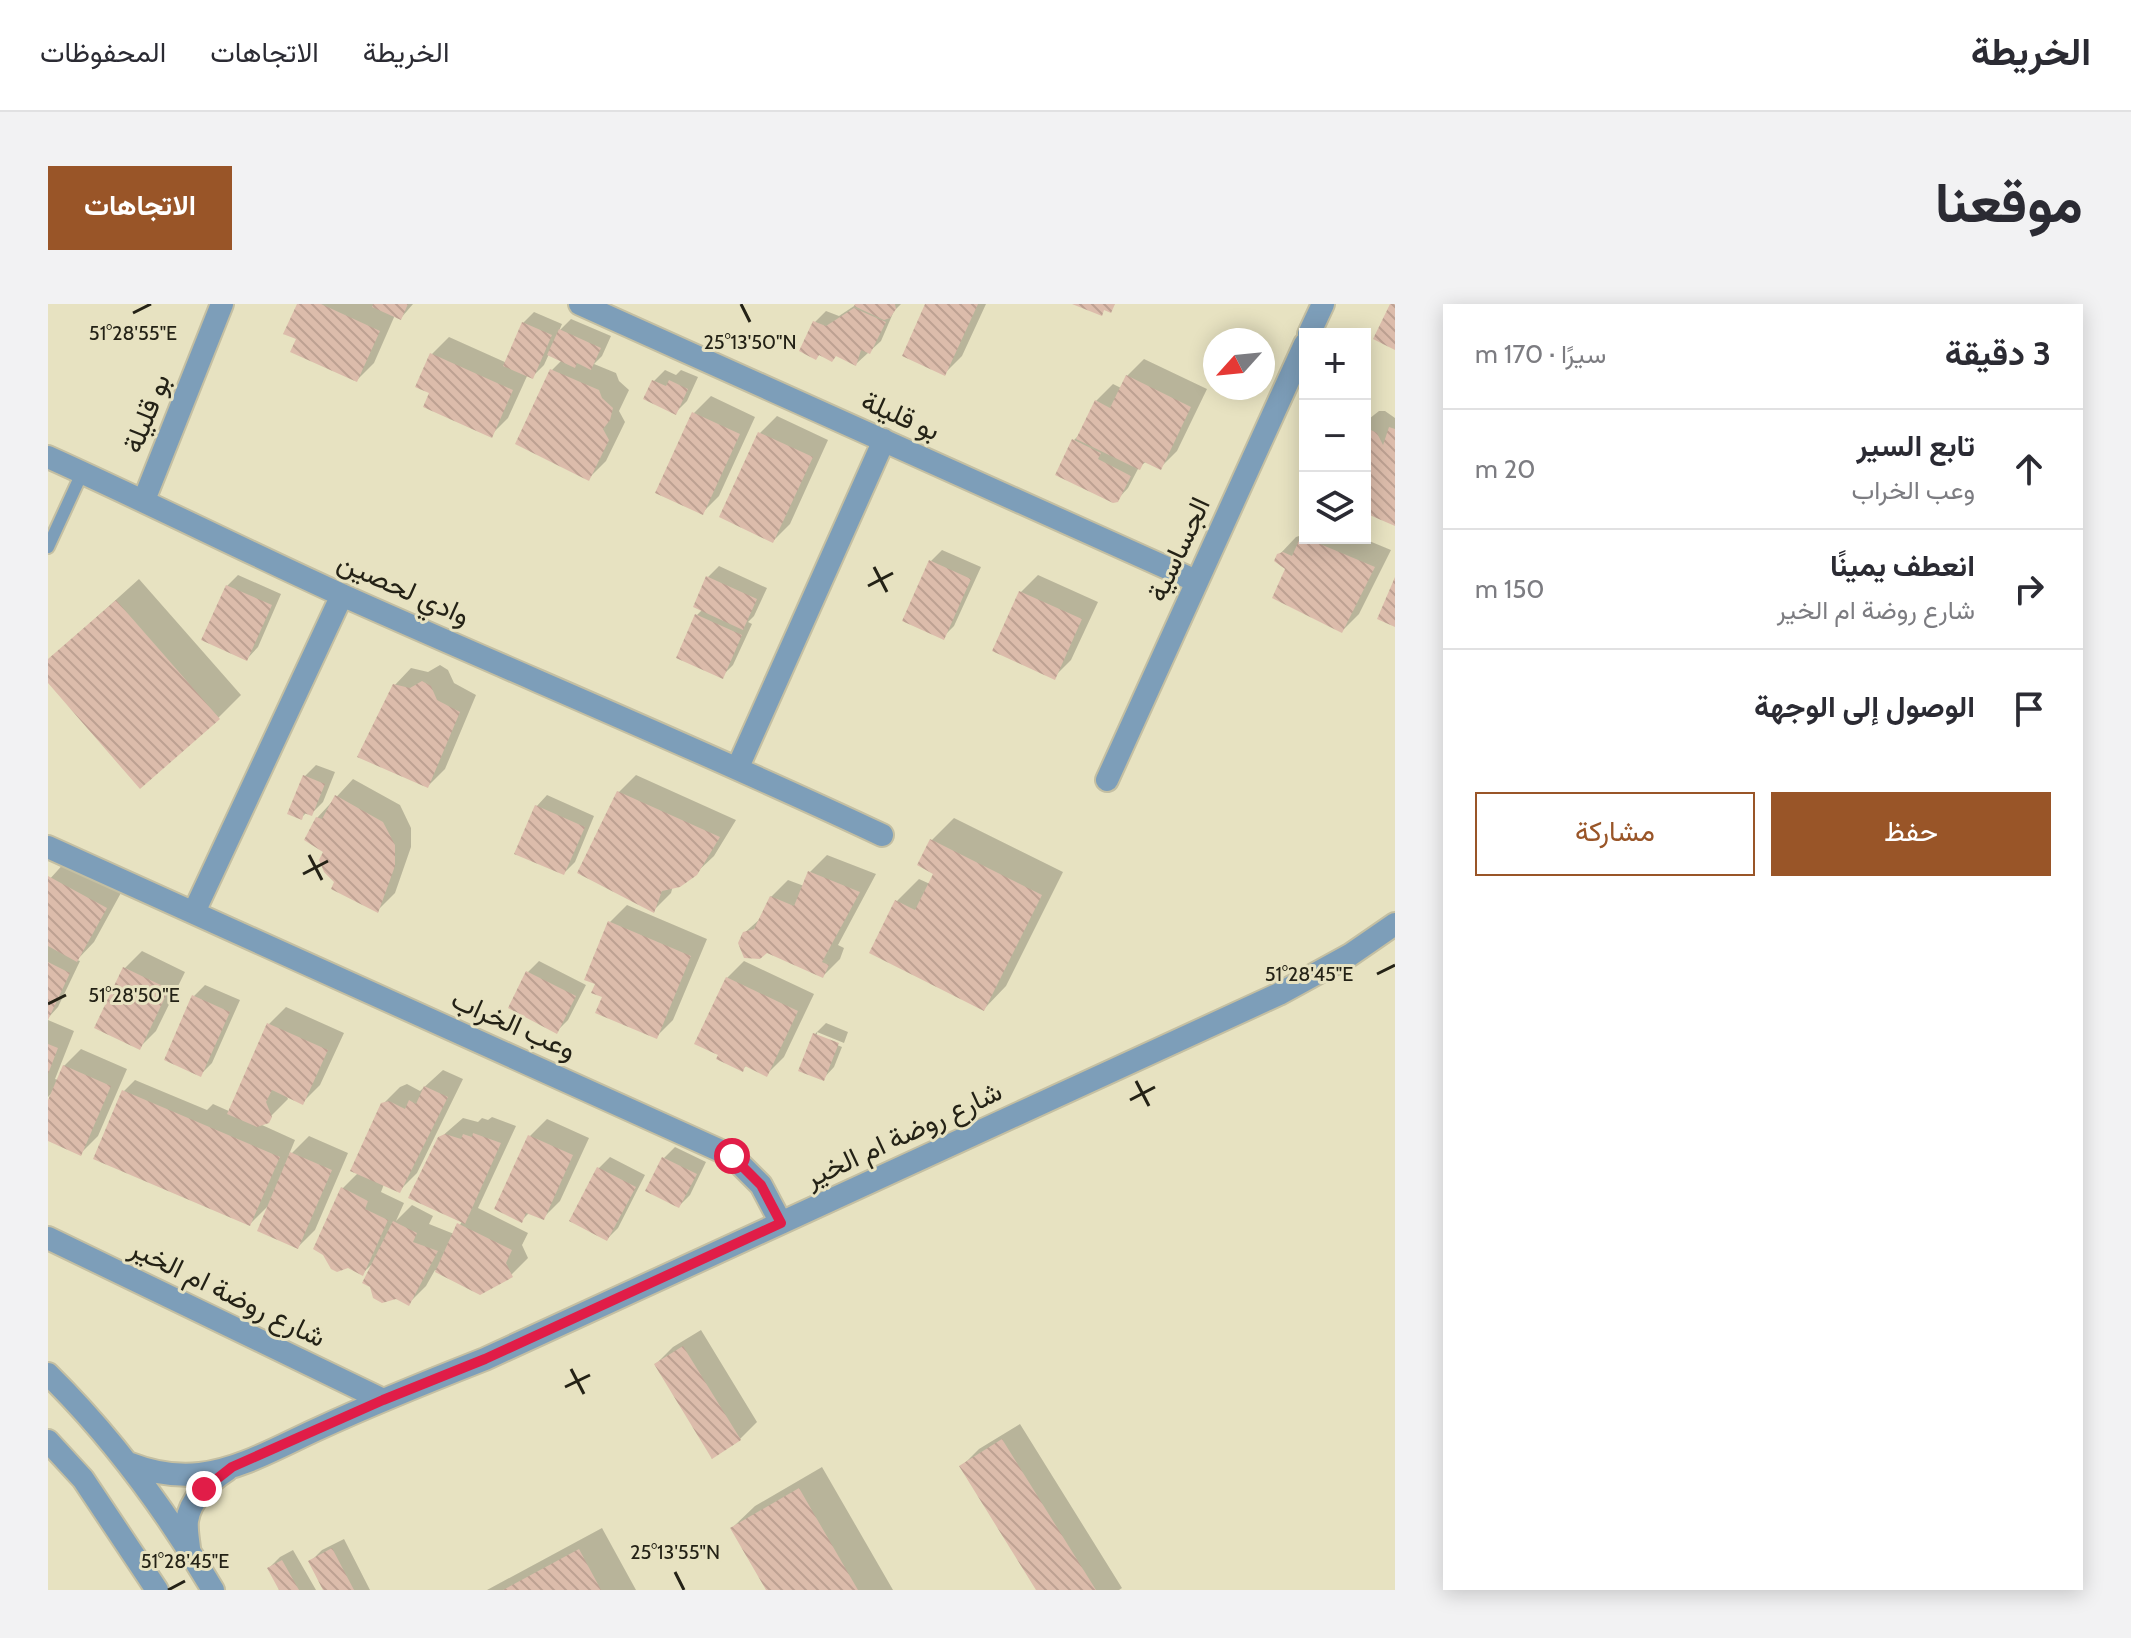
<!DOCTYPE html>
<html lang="ar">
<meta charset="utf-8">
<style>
body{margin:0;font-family:Cabin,Vazirmatn,sans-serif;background:#f2f2f3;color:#2b2b33;direction:rtl}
.controls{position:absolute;right:24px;top:24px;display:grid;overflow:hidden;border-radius:0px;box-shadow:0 4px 20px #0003}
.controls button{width:72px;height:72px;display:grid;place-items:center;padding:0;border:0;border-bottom:2px solid #e1e1e2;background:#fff;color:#2b2b33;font:40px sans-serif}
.compass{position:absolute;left:1155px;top:24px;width:72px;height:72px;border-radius:50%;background:#fff;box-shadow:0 4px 20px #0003;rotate:243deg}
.stop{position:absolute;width:24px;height:24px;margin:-18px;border:6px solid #e11d48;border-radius:50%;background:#fff}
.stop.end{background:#e11d48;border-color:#fff;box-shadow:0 2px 8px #0008}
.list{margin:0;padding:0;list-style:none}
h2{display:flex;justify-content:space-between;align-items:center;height:104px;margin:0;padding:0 32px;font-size:34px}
h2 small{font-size:26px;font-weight:400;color:#7c7c81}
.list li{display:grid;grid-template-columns:52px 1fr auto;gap:24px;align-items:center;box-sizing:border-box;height:120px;padding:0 32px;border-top:2px solid #e1e1e2}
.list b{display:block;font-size:30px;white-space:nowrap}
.list p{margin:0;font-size:26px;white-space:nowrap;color:#7c7c81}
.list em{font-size:26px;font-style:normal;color:#7c7c81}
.actions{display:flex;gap:16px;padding:24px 32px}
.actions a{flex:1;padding:18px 0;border:2px solid #995528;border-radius:0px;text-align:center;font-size:28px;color:#995528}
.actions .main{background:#995528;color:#fff}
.icon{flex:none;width:44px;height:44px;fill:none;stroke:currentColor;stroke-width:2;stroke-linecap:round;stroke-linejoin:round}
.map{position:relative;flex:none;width:1347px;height:1286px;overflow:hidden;direction:ltr;border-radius:0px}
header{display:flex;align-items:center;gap:48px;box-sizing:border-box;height:112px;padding:0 40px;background:#fff;border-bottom:2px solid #e1e1e2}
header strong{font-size:38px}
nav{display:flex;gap:44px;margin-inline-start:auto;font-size:28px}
.intro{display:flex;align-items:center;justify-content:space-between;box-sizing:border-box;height:192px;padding:0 48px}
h1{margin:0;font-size:56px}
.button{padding:20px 36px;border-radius:0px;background:#995528;color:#fff;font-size:28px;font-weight:700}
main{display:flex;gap:48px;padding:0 48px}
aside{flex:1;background:#fff;border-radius:0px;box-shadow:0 4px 20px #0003}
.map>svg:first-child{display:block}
.shadow{fill:#0003}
.building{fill:url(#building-back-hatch)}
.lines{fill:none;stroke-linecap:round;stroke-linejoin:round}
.service-casing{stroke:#c4bfa2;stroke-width:16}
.minor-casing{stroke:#c4bfa2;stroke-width:26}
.service{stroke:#7d9eb9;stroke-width:12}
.minor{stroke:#7d9eb9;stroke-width:22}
.route{stroke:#e11d48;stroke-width:10}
.ticks{fill:none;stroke:#242216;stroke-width:3}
.labels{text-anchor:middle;stroke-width:6;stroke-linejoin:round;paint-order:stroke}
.street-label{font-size:28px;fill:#242216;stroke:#e7e2c1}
.ticks-label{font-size:20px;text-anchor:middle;fill:#242216;stroke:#e7e2c1;stroke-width:6;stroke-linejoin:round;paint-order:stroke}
</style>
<header>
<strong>الخريطة</strong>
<nav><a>الخريطة</a><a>الاتجاهات</a><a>المحفوظات</a></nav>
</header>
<div class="intro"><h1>موقعنا</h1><a class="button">الاتجاهات</a></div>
<main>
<aside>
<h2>3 دقيقة<small>سيرًا · 170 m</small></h2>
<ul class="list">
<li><svg class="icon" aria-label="ahead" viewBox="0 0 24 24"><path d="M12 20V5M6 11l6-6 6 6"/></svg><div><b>تابع السير</b><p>وعب الخراب</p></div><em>20 m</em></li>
<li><svg class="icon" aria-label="right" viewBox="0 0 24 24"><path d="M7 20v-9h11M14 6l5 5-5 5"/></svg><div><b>انعطف يمينًا</b><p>شارع روضة ام الخير</p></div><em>150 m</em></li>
<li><svg class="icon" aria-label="arrive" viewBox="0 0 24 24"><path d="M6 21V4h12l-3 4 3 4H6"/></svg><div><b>الوصول إلى الوجهة</b></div></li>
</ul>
<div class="actions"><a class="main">حفظ</a><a>مشاركة</a></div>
</aside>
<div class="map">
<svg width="1347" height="1286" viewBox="0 0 1347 1286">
<defs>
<pattern id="building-back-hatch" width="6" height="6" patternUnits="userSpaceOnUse" patternTransform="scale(2)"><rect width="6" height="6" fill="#dcbcab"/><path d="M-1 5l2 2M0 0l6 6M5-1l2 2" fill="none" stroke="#bda192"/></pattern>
</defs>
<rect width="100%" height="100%" fill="#e7e2c1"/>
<path class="shadow" d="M251,0H365L353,14L347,11L326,59L309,76L251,34Z
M809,0H853L846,7L833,37L808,60L767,18L778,7L791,12Z
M880,0H938L914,52L897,69Z
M486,8L514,20L511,27L523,15L563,32L554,52L546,60L568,69L571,77L581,86L571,107L577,118L558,157L541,174L504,66L514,56L501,50L496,61L485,72L480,70L460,114L443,131L384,88V50L401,33L459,59L475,19Z
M1096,55L1159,85L1129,147L1112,164L1099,157L1091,163L1080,184L1069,196L1026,136L1033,129L1048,97L1065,80L1073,84L1079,72Z
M617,66L628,71L633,66L650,73L639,97L628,108L606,77Z
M663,92L707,113L671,192L654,209L646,109Z
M1331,107H1337L1347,114V219L1317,207V118Z
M729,112L780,136L742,220L725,237L712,129Z
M1257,230V234H1314L1343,246L1311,310L1294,327L1231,251L1248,233Z
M894,246L933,263L906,322L895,333L883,257Z
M671,262L719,284L706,312L700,318L704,320L685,361L674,372L649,311L655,305L660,273Z
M190,271L233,290L210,343L199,355L179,282Z
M990,271L1050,298L1023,356L1006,373L946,346L973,288Z
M91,275L193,391L170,414L0,376V357Z
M392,361L400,366L406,379L428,391L397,465L380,482L346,382L363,364L380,368Z
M268,461L287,468L275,498L263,510L259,508L253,514L257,472Z
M588,471L688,516L666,552L648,569L625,582L623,589L606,606L571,488Z
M305,475L352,501L363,524V543L347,589L330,606L288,577L269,514Z
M499,491L546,512L527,558L516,569L488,503Z
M906,514L1015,568L958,682L936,705L849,597L871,575L882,580L888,569L884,536Z
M779,551L828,570L790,641L796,644L792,655L775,672L693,632L713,614L723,593L740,576L756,582L762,568Z
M19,556L74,587L46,638L29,656L32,657L10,703L0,714V577Z
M579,601L659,635L625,716L608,733L556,692L562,618Z
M94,647L137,668L108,727L91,744L48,723L77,664Z
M491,657L538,681L520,716L509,727L480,668Z
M696,657L766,690L736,753L719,770L699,761L695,765L679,674Z
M157,681L192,696L164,759L153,770L146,692Z
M238,703L296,729L272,781L255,798L238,790L240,795L214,821L247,836L240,853L261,832L300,849L267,926L250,943L223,899L202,920L48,854L76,787L87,776L159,806L165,800L183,808L221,720Z
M0,716L26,727L7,775L10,776L16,762L33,745L79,765L50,832L33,849L0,835V801L6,787L0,793Z
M778,719L800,728L796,739L769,728V733L794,743L786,763L775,775L767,730Z
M395,766L415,775L369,869L352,886L336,880L333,888L356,899L348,917L364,901L385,912L381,920L406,930L415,916L392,834L415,814L430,818L434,814L440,816L444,813L468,822L430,904L480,929L474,941L480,954L463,971L432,989L387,966L378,982L361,999L326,958L315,969L295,884L311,868L335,800L352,783L359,780L372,787Z
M499,815L541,834L512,897L495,914L482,908L474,916L482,832Z
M627,843L658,858L642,891L631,902L600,886L616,854Z
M562,853L597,871L570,924L559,935L523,917L551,864Z
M653,1026L709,1118L692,1135L608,1060L625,1043Z
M972,1120L1074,1284L1071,1286H991L914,1162L931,1145Z
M774,1163L845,1286H720L684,1224L707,1202Z
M554,1224L588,1286H439Z
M296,1235L322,1286H278L263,1257L274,1246Z
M245,1246L268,1286H234L221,1264L232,1253Z"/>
<path class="building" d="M249,0H273L332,27L309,78L242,48L248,35L235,30Z
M325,0H360L353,16L324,3Z
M807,0H847L848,5L842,14L836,16L806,2Z
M877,0H930L897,72L854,52Z
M1024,0H1067L1063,9L1056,6L1054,12Z
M1342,0H1347V46L1325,35Z
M806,4L838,18L822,50L813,46L808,62L788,52L784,58L771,51L768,56L751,47L765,17L778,22Z
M474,18L504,31L485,75L455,62Z
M511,25L553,44L543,66L529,59L527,64L499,51Z
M382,49L465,86L444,134L375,103L381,89L367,83Z
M502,65L551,86L554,94L565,104L562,116L555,125L561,136L541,177L467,140Z
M1078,71L1143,103L1113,166L1096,158L1092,166L1028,135L1047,96L1062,104Z
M604,76L618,82L621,76L640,85L628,111L595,95Z
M644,108L692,130L655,211L607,189Z
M1317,123L1329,129L1335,141L1341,123L1347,125V222L1317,209Z
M710,128L765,153L725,239L671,213Z
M1024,135L1053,149L1050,155L1083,172L1070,198L1065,199L1007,171Z
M1253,232L1327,263L1294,329L1224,294L1237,265L1226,257L1229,250L1235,248L1244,252Z
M881,256L923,275L896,336L854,317Z
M658,272L709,295L695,326L645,303Z
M1347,273V323L1329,315Z
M178,281L224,301L199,357L153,336Z
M971,287L1034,315L1007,376L944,347Z
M68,296L172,415L92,485L0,379V355Z
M647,310L694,331L675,375L628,354Z
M374,377L383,382L389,396L412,408L380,484L309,453L345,380L362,384Z
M255,471L277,480L264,512L256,509L254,516L239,510Z
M569,487L672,533L649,571L632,583L614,587L606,609L529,569Z
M287,491L335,518L347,541V562L330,609L283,585L286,578L276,568L271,556L275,548L256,536L268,513L274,515Z
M487,501L537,523L516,571L466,550Z
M882,535L994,591L936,707L821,649L847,596L867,606L885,570L869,561Z
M760,567L812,588L774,658L781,661L775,674L719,649L712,655L696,654L690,639L695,628L706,625L722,592L746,602Z
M0,572L59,604L29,658L0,642Z
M560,617L643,652L609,735L547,709L554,693L543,689L547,680L536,676Z
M0,658L22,669L0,716Z
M75,663L121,685L92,746L46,724Z
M478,667L528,692L509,730L460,704Z
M678,673L750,707L719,773L697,762L695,768L668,755L670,751L646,740Z
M144,691L182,708L153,773L116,756Z
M219,719L280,746L255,801L224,786L218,798L224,813L221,819L209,823L179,810Z
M765,729L791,739L776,777L750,767Z
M0,740L10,744L0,770Z
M15,761L63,782L33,852L0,837V796Z
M376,782L400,793L352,889L302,867L333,799L341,797L357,805L361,796L368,800Z
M74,786L232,853L202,922L45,855Z
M425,829L453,839L417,920L360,894L390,833L397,830L413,835L415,830L424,833Z
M480,831L525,851L496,916L478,909L474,919L446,905Z
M242,848L284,866L250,945L209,927Z
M614,853L649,870L631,904L597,887Z
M549,863L588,883L559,937L521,917Z
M293,883L320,897L317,905L340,916L315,972L300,964L289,968L283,965L275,951L265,945Z
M345,917L369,929L365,938L390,947L361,1002L348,995L334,999L325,994L322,983L314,979Z
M409,919L464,946L458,959L465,973L432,991L387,968Z
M635,1042L693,1136L664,1155L606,1060Z
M954,1135L1048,1286H988L911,1162Z
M751,1184L810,1286H718L682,1224Z
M284,1244L306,1286H275L260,1257Z
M531,1245L553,1286H455Z
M234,1256L251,1286H231L219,1264Z"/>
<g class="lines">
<g class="service-casing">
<path id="service" d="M0,243L34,169"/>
</g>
<g class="minor-casing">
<path id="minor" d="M532,0L1148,277
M1261,30L1275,0
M0,153C100,198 197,247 296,292C475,372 656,447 834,531
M96,196L174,0
M690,463L836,136
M1059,476L1257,40
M0,543L684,852L713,881L733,919
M146,608L294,291
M0,934L335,1096
M0,1070C65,1134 119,1208 165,1286
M0,1137L35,1175L109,1286
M80,1159C103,1168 127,1173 152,1170C194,1165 234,1141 272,1124C326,1099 381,1077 437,1055L1231,690L1302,651L1347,620
M141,1244C140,1235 138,1225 139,1217C142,1195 162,1177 179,1166"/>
</g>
<use href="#service" class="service"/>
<use href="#minor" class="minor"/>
</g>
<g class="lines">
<path class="route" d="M156,1185L184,1163L335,1096L437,1055L733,919L713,881L684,852"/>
</g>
<path class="ticks" d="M693,0L702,18M85,9L103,0M826,263L839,288M820,282L845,269M261,551L274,576M255,570L280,557M1329,670L1347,661M0,700L18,691M1088,777L1101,802M1082,796L1107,783M523,1065L536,1090M517,1083L542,1071M627,1268L636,1286M120,1286L137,1277"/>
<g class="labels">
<g class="street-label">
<text transform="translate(98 109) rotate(-68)" y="10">بو قليلة</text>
<text transform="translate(853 111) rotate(24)" y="10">بو قليلة</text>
<text transform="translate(1130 245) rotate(-65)" y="10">الجساسية</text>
<text transform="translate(356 284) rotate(24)" y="10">وادي لحصين</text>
<text transform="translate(466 720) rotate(24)" y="10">وعب الخراب</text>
<text transform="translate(855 830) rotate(-25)" y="10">شارع روضة ام الخير</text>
<text transform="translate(180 988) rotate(26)" y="10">شارع روضة ام الخير</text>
</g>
</g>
<g class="ticks-label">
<text x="85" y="36">51°28'55"E</text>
<text x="702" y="45">25°13'50"N</text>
<text x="1261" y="677">51°28'45"E</text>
<text x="86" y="698">51°28'50"E</text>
<text x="627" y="1255">25°13'55"N</text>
<text x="137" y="1264">51°28'45"E</text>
</g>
</svg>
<div class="controls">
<button>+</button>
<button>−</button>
<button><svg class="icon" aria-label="layers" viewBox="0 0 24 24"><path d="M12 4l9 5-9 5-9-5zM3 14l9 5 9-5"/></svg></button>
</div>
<svg class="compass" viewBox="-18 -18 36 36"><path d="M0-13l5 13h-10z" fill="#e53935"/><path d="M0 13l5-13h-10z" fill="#7c7c81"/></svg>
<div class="stop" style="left:684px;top:852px"></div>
<div class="stop end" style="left:156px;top:1185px"></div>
</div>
</main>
